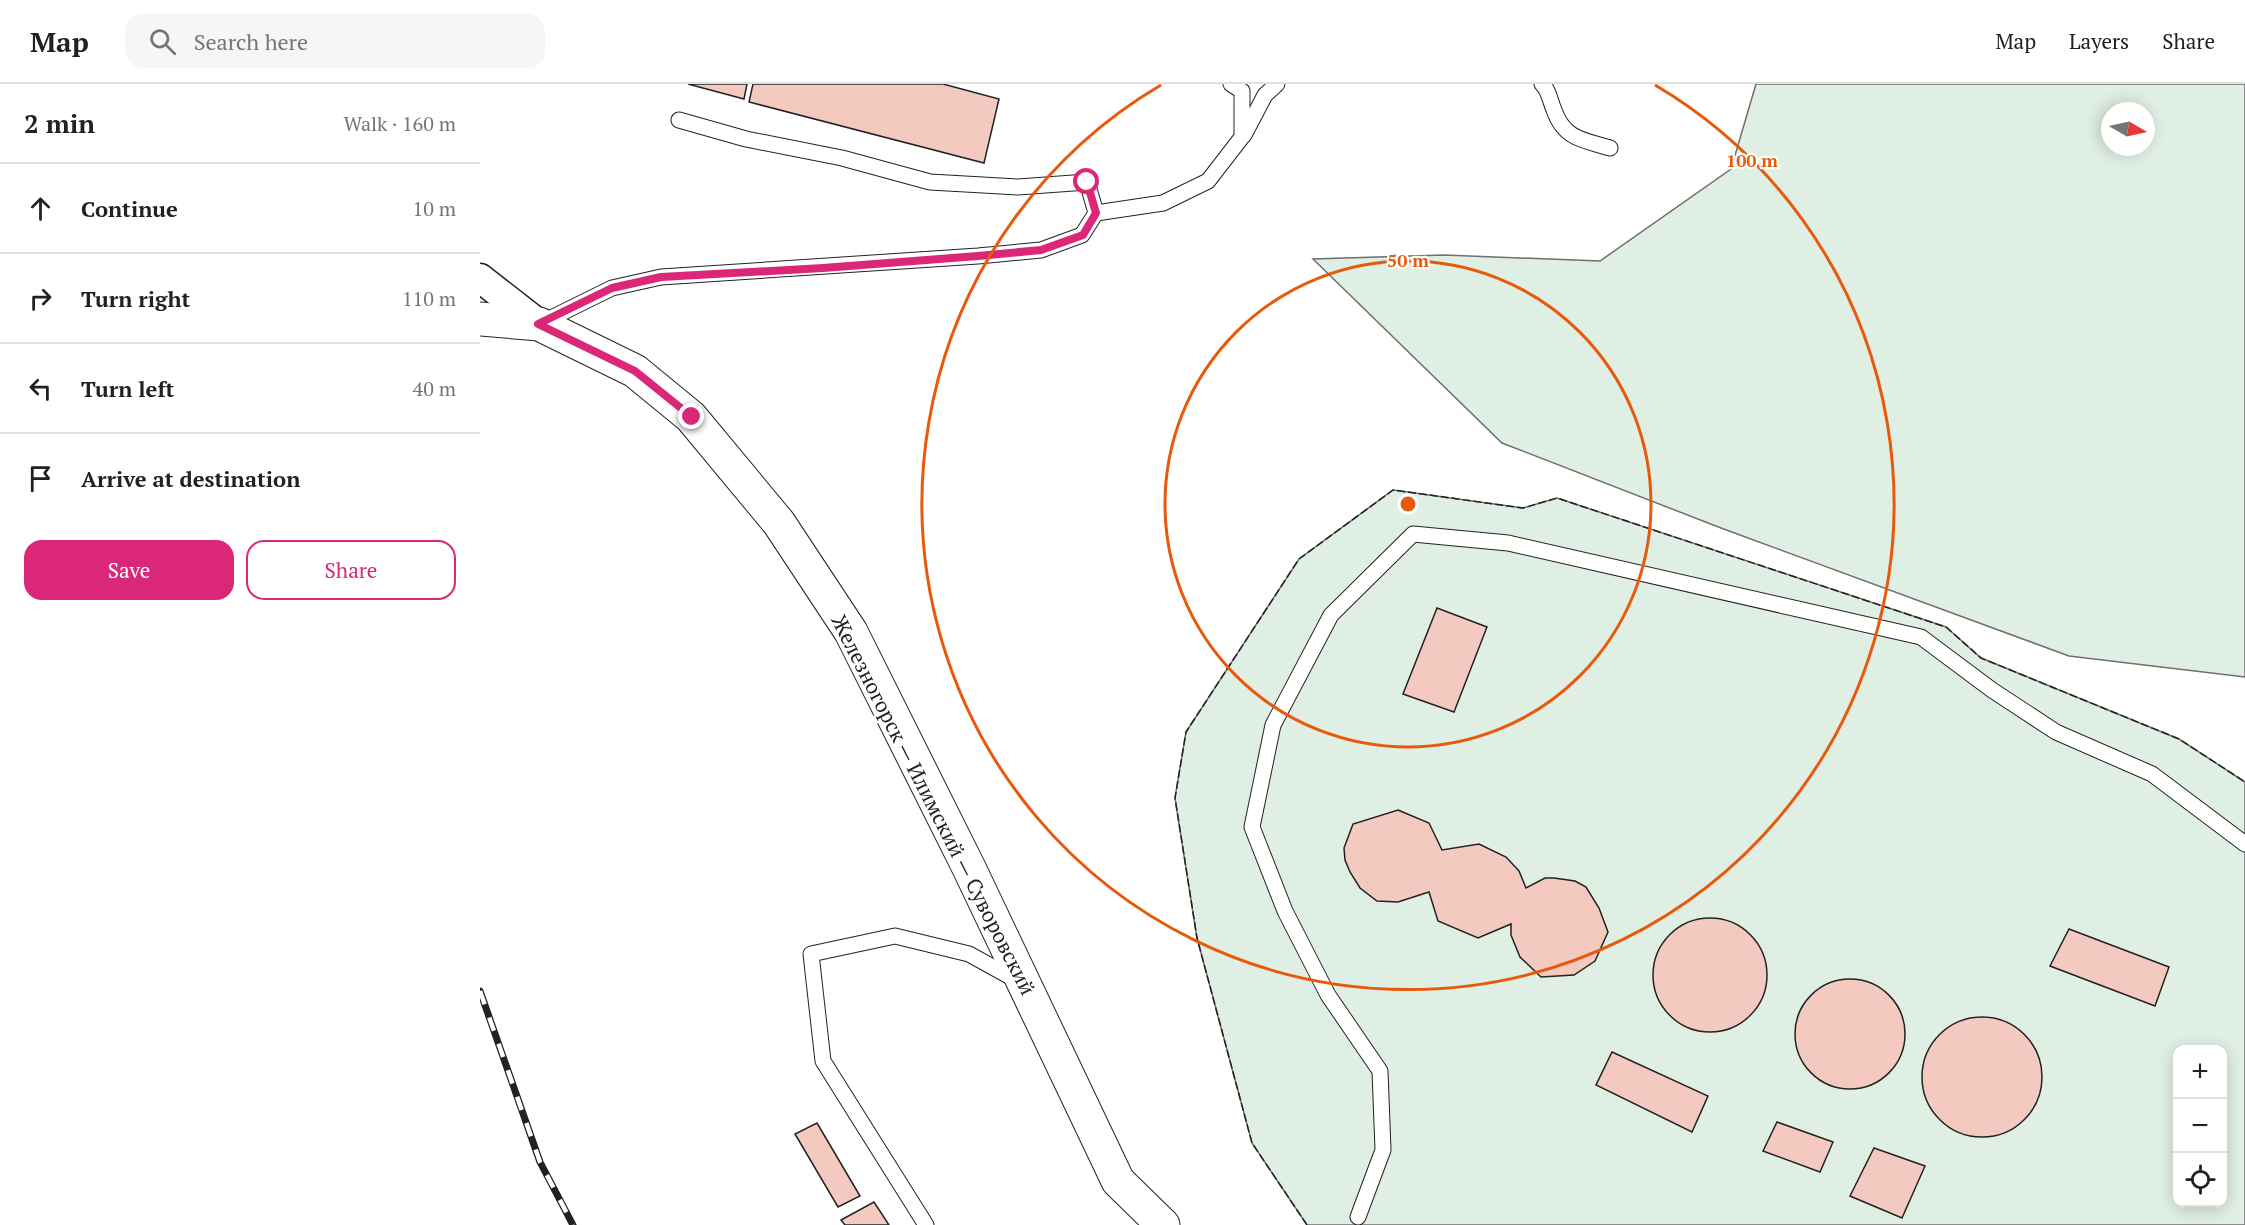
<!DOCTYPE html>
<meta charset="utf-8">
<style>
body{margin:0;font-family:"PT Serif",serif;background:#f6f6f6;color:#202124}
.controls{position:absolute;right:18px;bottom:18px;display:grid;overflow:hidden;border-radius:12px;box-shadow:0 3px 15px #0003}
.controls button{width:54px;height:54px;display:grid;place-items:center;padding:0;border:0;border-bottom:2px solid #e0e0e0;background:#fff;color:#202124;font:30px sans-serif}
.compass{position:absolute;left:1621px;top:18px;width:54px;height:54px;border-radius:50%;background:#fff;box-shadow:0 3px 15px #0003;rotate:99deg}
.stop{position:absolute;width:18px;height:18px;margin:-14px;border:4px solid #db2777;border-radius:50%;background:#fff}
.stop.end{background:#db2777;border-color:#fff;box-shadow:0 2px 6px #0008}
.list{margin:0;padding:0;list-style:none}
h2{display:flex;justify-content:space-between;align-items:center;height:78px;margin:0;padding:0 24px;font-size:26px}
h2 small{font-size:20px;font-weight:400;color:#757577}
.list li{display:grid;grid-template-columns:39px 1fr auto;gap:18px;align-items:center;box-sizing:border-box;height:90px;padding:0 24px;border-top:2px solid #e0e0e0}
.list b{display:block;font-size:22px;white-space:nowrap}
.list em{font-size:20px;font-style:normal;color:#757577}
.actions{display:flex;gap:12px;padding:18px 24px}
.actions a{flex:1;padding:14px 0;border:2px solid #db2777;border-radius:18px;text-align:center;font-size:21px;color:#db2777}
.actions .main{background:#db2777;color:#fff}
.icon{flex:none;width:33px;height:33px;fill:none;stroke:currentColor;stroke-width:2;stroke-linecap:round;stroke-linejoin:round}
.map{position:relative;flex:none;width:1765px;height:1141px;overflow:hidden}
header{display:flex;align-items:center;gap:36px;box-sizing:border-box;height:84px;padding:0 30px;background:#fff;border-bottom:2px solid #e0e0e0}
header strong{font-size:28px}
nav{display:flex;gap:33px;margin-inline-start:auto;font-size:21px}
.search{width:420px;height:54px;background:#f6f6f6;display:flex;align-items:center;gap:15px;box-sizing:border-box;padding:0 21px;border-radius:18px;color:#757577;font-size:22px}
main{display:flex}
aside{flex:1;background:#fff}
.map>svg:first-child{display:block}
.green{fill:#e0efe3;stroke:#6f6f6f;stroke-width:1.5;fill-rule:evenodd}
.building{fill:#f3c9c0;stroke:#222;stroke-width:1.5}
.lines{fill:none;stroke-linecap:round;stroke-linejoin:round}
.lane-casing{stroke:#222;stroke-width:17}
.street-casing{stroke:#222;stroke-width:31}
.secondary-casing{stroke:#222;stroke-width:35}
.lane{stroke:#fff;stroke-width:15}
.street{stroke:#fff;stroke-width:28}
.secondary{stroke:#fff;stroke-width:33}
.rail-casing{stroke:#222;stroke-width:7}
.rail{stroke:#fff;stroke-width:4.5;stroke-dasharray:14;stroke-linecap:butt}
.fence{stroke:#222;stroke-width:1.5;stroke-dasharray:8 3;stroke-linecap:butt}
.route{stroke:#db2777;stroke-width:8}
.ring{fill:none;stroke:#e8590c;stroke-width:3}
.labels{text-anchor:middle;stroke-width:4.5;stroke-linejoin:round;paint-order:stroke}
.street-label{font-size:21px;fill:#222;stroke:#fff}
.centre{fill:#e8590c;stroke:#fff;stroke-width:3}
.ring-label{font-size:18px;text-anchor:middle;font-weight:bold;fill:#e8590c;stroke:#fff;stroke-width:4.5;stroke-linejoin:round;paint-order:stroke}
</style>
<header>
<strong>Map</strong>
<div class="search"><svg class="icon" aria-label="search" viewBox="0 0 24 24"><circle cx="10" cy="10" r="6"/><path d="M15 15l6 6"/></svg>Search here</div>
<nav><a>Map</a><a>Layers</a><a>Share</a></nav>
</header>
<main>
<aside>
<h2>2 min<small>Walk · 160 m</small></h2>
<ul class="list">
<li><svg class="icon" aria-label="ahead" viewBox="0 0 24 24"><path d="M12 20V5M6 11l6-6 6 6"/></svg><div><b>Continue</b></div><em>10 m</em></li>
<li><svg class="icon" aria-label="right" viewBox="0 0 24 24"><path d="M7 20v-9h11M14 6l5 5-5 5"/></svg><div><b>Turn right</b></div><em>110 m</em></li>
<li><svg class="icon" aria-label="left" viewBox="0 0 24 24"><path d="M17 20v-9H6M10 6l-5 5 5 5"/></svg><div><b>Turn left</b></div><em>40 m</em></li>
<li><svg class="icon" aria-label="arrive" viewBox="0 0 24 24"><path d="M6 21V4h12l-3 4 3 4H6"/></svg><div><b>Arrive at destination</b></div></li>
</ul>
<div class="actions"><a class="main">Save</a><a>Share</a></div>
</aside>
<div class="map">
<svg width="1765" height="1141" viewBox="0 0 1765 1141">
<rect width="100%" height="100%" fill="#fff"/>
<path class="green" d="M1276,0H1765V593L1589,572L1241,444L1022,359L833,175L964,171L1120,177L1251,85ZM1630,27H1666V63H1630Z
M913,406L1043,424L1077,414L1466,543L1501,574L1699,655L1765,698V1141H827L772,1059L717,854L695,714L706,648L819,475ZM1698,966H1742V1118H1698Z"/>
<path class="building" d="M208,0H267L264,15Z
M273,0H463L519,15L504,79L269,18Z
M957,524L1007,543L974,628L923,610Z
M918,726L949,739L962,766L999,760L1026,773L1039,787L1046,804L1065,794H1074L1095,797L1106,803L1119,824L1128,848L1115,877L1094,891L1061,893L1040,873L1031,851V840L998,854L958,837L949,808L918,818L897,817L880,804L870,788L865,776L864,764L873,740Z
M1173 891a57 57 0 1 1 114 0a57 57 0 1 1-114 0Z
M1589,845L1689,883L1675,922L1570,882Z
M1315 950a55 55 0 1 1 110 0a55 55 0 1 1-110 0Z
M1442 993a60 60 0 1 1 120 0a60 60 0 1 1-120 0Z
M1132,968L1228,1012L1212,1048L1116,1001Z
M1297,1038L1353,1058L1340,1088L1283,1067Z
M337,1039L380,1112L358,1123L315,1050Z
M1394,1064L1445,1082L1422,1134L1370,1112Z
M394,1118L409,1141H365L361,1136Z"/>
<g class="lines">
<g class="lane-casing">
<path id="lane" d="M1062,0C1069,6 1070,17 1074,26C1084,55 1103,56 1130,64
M764,51L785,11L797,0
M616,129L683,119L728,97L762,53V7L751,0
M61,239L132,204L181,193L498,172L561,166L602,151L616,129L607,98L538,103L450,98L362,74L266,55L199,36
M878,1133L903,1066L900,987L848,911L805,827L772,743L793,641L851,531L933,450L1028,459L1441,553L1512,606L1576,648L1672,690L1765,760
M446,1141L343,977L331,870L415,852L489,870L536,896"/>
</g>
<g class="street-casing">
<path id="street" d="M0,194L59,240"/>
</g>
<g class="secondary-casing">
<path id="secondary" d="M0,235L59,240L155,287L211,333L299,439L371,548L489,784L638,1097L683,1141"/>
</g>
<use href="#lane" class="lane"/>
<use href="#street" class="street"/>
<use href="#secondary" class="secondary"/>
<g class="rail-casing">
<path id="rail" d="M0,907L60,1078L93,1141"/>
</g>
<use href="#rail" class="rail"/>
<path class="fence" d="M827,1141L772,1059L717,854L695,714L706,648L819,475L913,406L1043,424L1077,414L1466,543L1501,574L1699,655L1765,698"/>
</g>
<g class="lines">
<path class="route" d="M212,333L155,287L58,240L132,204L181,193L343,184L498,172L561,166L603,151L616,129L607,98"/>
</g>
<g class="ring">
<circle cx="928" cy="420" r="243"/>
<path d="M1175 1A486 486 0 1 1 681 1"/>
</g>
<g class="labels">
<g class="street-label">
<text transform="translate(453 721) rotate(63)" y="7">Железногорск — Илимский — Суворовский</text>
</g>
</g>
<circle cx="928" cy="420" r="9" class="centre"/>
<g class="ring-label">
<text x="1272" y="83">100 m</text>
<text x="928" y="183">50 m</text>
</g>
</svg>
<div class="controls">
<button>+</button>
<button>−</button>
<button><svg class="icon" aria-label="locate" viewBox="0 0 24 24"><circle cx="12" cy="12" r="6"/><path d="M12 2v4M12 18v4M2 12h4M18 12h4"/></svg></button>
</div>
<svg class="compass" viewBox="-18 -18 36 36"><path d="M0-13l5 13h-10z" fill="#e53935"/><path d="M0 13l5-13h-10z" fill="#757577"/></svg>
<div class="stop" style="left:607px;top:98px"></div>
<div class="stop end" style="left:212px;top:333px"></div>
</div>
</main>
